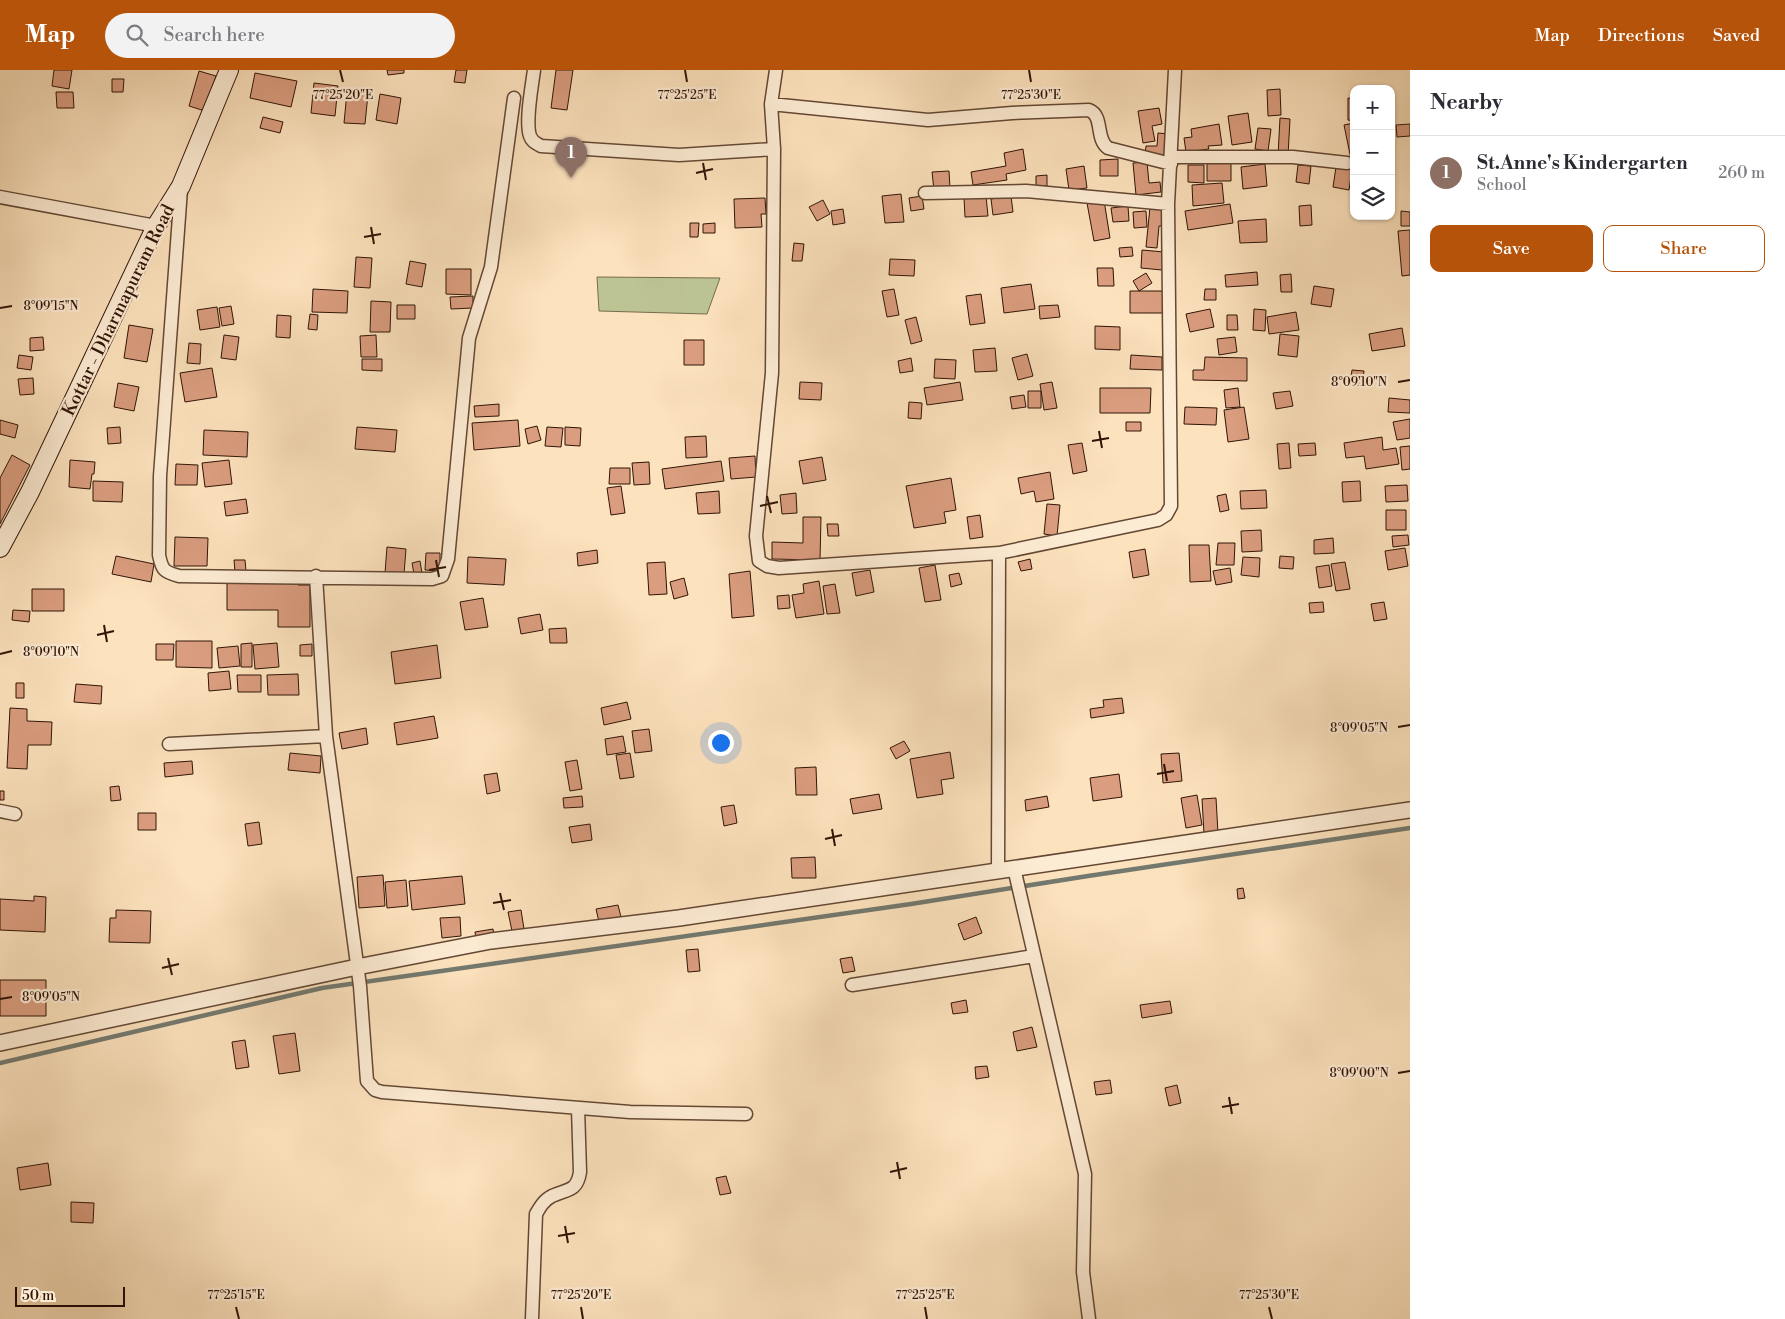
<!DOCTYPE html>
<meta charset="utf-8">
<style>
body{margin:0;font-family:"Libre Bodoni",serif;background:#f2f2f3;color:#2b2b33}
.controls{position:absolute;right:15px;top:15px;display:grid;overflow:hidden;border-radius:10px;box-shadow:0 1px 4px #0004}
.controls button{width:45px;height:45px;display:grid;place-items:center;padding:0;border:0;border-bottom:1px solid #e1e1e2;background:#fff;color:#2b2b33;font:25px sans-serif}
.scale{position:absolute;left:15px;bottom:12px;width:110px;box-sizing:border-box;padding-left:5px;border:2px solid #311407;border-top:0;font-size:14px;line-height:18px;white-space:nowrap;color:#311407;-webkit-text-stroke:4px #fdecd4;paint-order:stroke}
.you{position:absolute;left:720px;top:672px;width:18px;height:18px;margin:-12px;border:4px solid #fff;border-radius:50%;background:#1a73e8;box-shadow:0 0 0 8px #1a73e833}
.badge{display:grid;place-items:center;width:32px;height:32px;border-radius:50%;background:#b45309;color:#fff;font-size:16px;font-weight:700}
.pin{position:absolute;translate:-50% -41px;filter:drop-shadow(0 1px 2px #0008)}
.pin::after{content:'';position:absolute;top:26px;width:18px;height:15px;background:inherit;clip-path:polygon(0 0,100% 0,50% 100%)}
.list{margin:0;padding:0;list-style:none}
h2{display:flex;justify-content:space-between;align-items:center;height:65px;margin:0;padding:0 20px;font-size:21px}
h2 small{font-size:16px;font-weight:400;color:#7c7c81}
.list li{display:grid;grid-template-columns:32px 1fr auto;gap:15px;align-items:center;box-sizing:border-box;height:75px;padding:0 20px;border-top:1px solid #e1e1e2}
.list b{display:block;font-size:19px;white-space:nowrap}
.list p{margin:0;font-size:16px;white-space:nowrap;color:#7c7c81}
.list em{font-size:16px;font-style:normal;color:#7c7c81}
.actions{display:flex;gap:10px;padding:15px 20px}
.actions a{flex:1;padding:11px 0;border:1px solid #b45309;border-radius:10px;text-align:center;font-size:18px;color:#b45309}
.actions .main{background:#b45309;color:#fff}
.icon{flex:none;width:28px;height:28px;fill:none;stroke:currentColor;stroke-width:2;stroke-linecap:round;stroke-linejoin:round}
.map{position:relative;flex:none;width:1410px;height:1249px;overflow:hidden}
header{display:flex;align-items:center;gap:30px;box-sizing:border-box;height:70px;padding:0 25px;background:#b45309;color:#fff}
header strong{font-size:24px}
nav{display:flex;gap:28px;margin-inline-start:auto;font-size:18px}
.search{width:350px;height:45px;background:#f2f2f3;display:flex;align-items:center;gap:12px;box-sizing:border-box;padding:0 18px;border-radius:28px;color:#7c7c81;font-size:19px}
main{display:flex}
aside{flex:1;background:#fff}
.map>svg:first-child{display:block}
.green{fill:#bdc493;stroke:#776c4d}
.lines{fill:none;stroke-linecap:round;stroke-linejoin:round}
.stream{stroke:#73796f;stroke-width:4.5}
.building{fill:#da9d7f;stroke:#311407}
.minor-casing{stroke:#644834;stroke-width:15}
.tertiary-casing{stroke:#644834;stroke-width:18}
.secondary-casing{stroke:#311407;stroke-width:20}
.minor{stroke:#fdecd4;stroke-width:12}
.tertiary{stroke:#fdecd4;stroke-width:15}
.secondary{stroke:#fdecd4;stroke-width:18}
.ticks{fill:none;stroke:#311407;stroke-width:2}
.labels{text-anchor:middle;stroke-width:4.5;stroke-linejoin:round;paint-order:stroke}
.street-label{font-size:18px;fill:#311407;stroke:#fdecd4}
.ticks-label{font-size:12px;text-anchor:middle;fill:#311407;stroke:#fdecd4;stroke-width:4.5;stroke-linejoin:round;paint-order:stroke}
</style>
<header>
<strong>Map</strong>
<div class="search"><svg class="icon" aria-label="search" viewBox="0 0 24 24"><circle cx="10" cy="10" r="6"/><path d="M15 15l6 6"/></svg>Search here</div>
<nav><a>Map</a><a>Directions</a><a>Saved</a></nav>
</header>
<main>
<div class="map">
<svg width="1410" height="1249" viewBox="0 0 1410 1249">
<rect width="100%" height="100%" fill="#fce2bd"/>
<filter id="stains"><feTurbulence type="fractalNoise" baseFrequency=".004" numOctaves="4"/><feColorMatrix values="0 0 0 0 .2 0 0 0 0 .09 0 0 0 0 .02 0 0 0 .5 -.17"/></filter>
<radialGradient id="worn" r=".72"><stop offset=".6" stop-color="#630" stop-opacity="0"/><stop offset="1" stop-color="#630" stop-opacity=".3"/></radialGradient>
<path class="green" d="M597,207L720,208L707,244L599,241Z"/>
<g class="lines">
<path class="stream" d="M0,993L322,918L911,834L1088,806L1410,758"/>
</g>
<path class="building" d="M54,0H72L69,19L52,16Z
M387,0H404V3L388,5Z
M456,0H467L465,13L454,12Z
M556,0H573L567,40L551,38Z
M199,1L216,6L205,41L189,36Z
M255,3L297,11L291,37L250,28Z
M112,9H124L123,22H112Z
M314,13L338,16L335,46L311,43Z
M1280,19L1281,45L1268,46L1267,20Z
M56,22H73L74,38H57Z
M347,22L368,24L365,54L344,53Z
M380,24L401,28L397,54L376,50Z
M1348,28L1354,29V51L1348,50Z
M1159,38L1162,54L1152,56L1155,71L1143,73L1138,41Z
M1248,43L1252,72L1232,75L1228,46Z
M263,47L283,52L280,63L260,58Z
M1280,48L1290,49L1288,86H1278Z
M1354,53V88L1351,89L1344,55Z
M1219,54L1222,75L1208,76L1209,79L1186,82L1184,68L1192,67L1191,59Z
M1410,54V66L1397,67L1396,55Z
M1258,58L1271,59L1268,81L1255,79Z
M1158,63L1169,64L1168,85L1145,84L1146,76H1157Z
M1023,79L1026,100L1006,104L1007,110L973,115L971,102L1006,96L1004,83Z
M1118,89V106H1100V90Z
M1231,91V111H1207V92Z
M1147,92L1149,113L1160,112L1161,122L1136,125L1133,93Z
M1265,94L1267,116L1243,119L1241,97Z
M1188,95H1204V113L1188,112Z
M1298,95L1311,96L1309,114L1296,112Z
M1084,96L1087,118L1069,120L1066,99Z
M1336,97L1352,100L1349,120L1333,117Z
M949,101L950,118L934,120L932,102Z
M1047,105V116H1036V106Z
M1222,113L1224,133L1193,136L1192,115Z
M901,124L904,152L885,153L882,126Z
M922,126L924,139L911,141L909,128Z
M986,126L988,146L965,147L964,128Z
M1011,126L1013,142L993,145L991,129Z
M765,128L766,144H761L762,157L735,158L734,129Z
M823,130L830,144L817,151L809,137Z
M1104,130L1110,168L1094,171L1087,133Z
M1230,134L1233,153L1188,160L1185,141Z
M1311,135L1312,155L1300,156L1299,136Z
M1128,136L1129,151L1113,152L1111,138Z
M1150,137L1167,138L1165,156H1159L1157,178L1146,177Z
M843,139L845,153L833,155L831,141Z
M1146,141L1147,157L1134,158L1133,142Z
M1401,141L1410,142V156H1401Z
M1266,149L1267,172L1240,173L1238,151Z
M690,153H699L698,167H690Z
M715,153V163H703V154Z
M1410,160V205L1402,206L1398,161Z
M794,173L804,174L802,191H792Z
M1132,177L1133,186L1120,187L1119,178Z
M1142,180L1164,182L1162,200L1141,198Z
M356,187L372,188L370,218L354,217Z
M890,189L915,190L914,206L889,205Z
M410,191L426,194L422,217L406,214Z
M1097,198H1113L1114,216H1098Z
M446,199H471V225L446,224Z
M1257,202L1258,215L1226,217L1225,205Z
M1146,203L1152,213L1139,221L1133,211Z
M1291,204L1292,222H1281L1280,205Z
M1031,214L1035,239L1004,243L1001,218Z
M1314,216L1334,219L1331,237L1311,234Z
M313,219L348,221L347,243L312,242Z
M894,219L899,245L887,247L882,221Z
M1205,219H1216V230H1204Z
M1130,221H1163V243H1130Z
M981,224L985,253L970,255L966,226Z
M473,226V238L451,239L450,227Z
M371,231L391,232L390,262H370Z
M397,235H415V249H397Z
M1058,235L1060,247L1040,249L1039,236Z
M231,236L234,254L222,256L219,238Z
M217,237L220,257L200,260L197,240Z
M1210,239L1214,257L1190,262L1186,244Z
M1254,239L1266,240L1265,261L1253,260Z
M1296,242L1299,260L1269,264L1267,247Z
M310,244L318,245L317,260L308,259Z
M277,245L291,246L290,268L276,267Z
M1227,245H1237L1238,260H1227Z
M916,247L922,271L911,274L905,250Z
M129,255L153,259L147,292L124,288Z
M1095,256L1120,257V280L1095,279Z
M1402,258L1405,276L1372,281L1369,264Z
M1280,264L1299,266L1297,287L1278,285Z
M224,265L239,267L236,290L221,288Z
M376,265L377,287H361L360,266Z
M43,267L44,280L30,281V268Z
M1235,267L1237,282L1219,285L1217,269Z
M684,270H704V295H684Z
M189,273L201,274L200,294L187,293Z
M995,278L997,301L975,302L973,280Z
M1027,284L1033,306L1018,310L1012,288Z
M19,285L33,287L31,300L17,298Z
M1131,285L1162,287V300L1130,299Z
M1205,287L1247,288V311L1193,310V300H1204Z
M911,288L913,301L900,303L898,291Z
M362,289H382V301L362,300Z
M935,289L956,290L955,309L934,308Z
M212,298L217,327L185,332L180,303Z
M1352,300L1364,301L1362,316L1350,314Z
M33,308L34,324L20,325L18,309Z
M800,312L822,313L821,330L799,329Z
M960,312L963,330L927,335L924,318Z
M1052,312L1057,338L1044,340L1040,314Z
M118,313L139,317L134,341L114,337Z
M1100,318H1151L1150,343H1100Z
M1238,318L1240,337L1226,338L1224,320Z
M1028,321H1041V338H1028Z
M1290,321L1293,336L1276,339L1273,323Z
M1024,325L1026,337L1012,339L1010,327Z
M1389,328L1410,330V343L1388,342Z
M909,332L922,333L921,349L908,348Z
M499,334V346L475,347L474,336Z
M1185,337L1217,338L1216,355L1184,354Z
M1244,337L1249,369L1228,372L1224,340Z
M1410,349V368L1397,370L1393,352Z
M0,350L18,355L15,368L0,364Z
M518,350L520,376L474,380L472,353Z
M1126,352H1141V361H1126Z
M537,356L541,370L528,374L525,359Z
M120,357L121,373L108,374L107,358Z
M357,357L397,360L395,382L355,379Z
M547,357L563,358L561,377L545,376Z
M565,357L581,358L580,376L565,375Z
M204,360L248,362L247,387L203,385Z
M706,366L707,387L686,388L685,367Z
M1382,367L1383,380L1396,378L1399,394L1366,399L1364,386L1346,388L1344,373Z
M1082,373L1087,401L1073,404L1068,375Z
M1289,373L1291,398L1279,399L1277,374Z
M1315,373L1316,385L1299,386L1298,374Z
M1410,376V399L1402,400L1400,377Z
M12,385L30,395L0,454V408Z
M755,386L756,407L731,409L729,388Z
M822,387L826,410L803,414L799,391Z
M70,390L95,392L94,404H92L90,419L69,417Z
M229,390L232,414L205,417L202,393Z
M721,391L724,411L665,419L662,399Z
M649,392L650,414L634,415L632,393Z
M176,394L198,395L197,415H175Z
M610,398H630V414H609Z
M1050,402L1054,429L1036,432L1034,421L1021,424L1018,408Z
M951,408L956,440L944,442L946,453L914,458L906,416Z
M93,411L123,412L122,432L93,431Z
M1360,411L1361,431L1343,432L1342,412Z
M1407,415L1408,431L1386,432L1385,416Z
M621,416L625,443L611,445L607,418Z
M1266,420L1267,438L1241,439L1240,421Z
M719,421L720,443L698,444L696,423Z
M796,423L797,443L782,444L780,425Z
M1226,424L1229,440L1220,442L1217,426Z
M246,429L248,443L226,446L224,432Z
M1047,434L1060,435L1057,466L1044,464Z
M1386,440H1406V460H1386Z
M980,445L983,467L970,469L967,447Z
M803,447H821L820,490L772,489V472L803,473Z
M827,454H838L839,466H828Z
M1261,460L1262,481L1242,482L1241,461Z
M1408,465L1409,475L1393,477L1392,466Z
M175,467L208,468L207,496H174Z
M1333,468L1334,483L1314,484V470Z
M1218,473H1235L1234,495H1216Z
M1189,475H1209L1211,511L1190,512Z
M387,477L406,479L404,504L385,503Z
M1405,478L1408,496L1388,500L1385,481Z
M1145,479L1149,505L1133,508L1129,482Z
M597,480L598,493L578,496L577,483Z
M426,483H440V501L425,500Z
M116,486L154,494L151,512L112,504Z
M1280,486L1294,487L1293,499L1279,498Z
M468,487L506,489L504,515L467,513Z
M1243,487L1260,488L1259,507L1241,505Z
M1030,489L1032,499L1021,501L1018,492Z
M234,490H245L246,501L235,502Z
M420,491L422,503L414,504L412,493Z
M665,492L667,524L649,525L647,493Z
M1345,492L1350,519L1336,521L1331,494Z
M935,495L941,530L925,532L919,498Z
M1329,495L1332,516L1319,518L1316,497Z
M1230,498L1232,512L1216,515L1213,501Z
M870,500L874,522L856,526L852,503Z
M750,501L754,546L732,548L729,504Z
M959,503L962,514L951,517L949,505Z
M684,508L688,525L674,529L670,512Z
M227,511H298V515H310V557H278V540H227Z
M819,511L824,544L796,548L792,525L804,523L803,514Z
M835,514L840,543L827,544L823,516Z
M32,519H64V541H32Z
M789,525L790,538L778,539L777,526Z
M483,528L488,557L465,560L460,532Z
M1323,532L1324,542L1310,543L1309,533Z
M1384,532L1387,549L1374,551L1371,534Z
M13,540L30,541L29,552L12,550Z
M540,544L543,560L521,564L518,548Z
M566,558L567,573H550L549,559Z
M176,571H212V598L176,597Z
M252,573V597H241V574Z
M277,573L279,597L255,599L253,575Z
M156,574H174L173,590H156Z
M312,574V586H300V575Z
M437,575L441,608L395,614L391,582Z
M238,576L240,596L219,598L217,578Z
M229,601L231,619L209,621L208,603Z
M298,604L299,625H268L267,605Z
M237,605H261V622H238Z
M16,613H24V628H16Z
M76,614L102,616L101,634L74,632Z
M1122,628L1124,643L1091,648L1090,639L1104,637L1103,630Z
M627,632L631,649L604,655L601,638Z
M10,638L27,639V651L52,652L51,675H28L27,699L7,698Z
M434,646L438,668L397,675L394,653Z
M366,658L368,674L342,679L339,663Z
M649,659L652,681L635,683L632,661Z
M623,666L626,682L607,685L605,669Z
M904,671L910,681L896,689L890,678Z
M950,682L954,708L941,710L943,724L917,728L910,689Z
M290,683L321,686L320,703L288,700Z
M630,683L634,707L620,709L616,685Z
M1179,683L1182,711L1163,713L1161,684Z
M577,690L582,719L570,721L565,692Z
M192,691L193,704L165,707L164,693Z
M816,697L817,725H796L795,698Z
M497,703L500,721L487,724L484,705Z
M1119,704L1122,727L1093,731L1090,708Z
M119,716L121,730L111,731L110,717Z
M0,721H4V730H0Z
M879,724L882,739L853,744L850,729Z
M1197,725L1202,755L1186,758L1181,728Z
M582,726L583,737L564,738L563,728Z
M1047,726L1049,737L1026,741L1025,730Z
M1216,728L1218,763L1204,764L1202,729Z
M734,735L737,753L724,756L721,737Z
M138,743H156V760H138Z
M259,752L262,774L248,776L245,754Z
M590,754L592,770L572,773L569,757Z
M815,787L816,808H792L791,788Z
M383,805L385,836L359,838L357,807Z
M462,806L465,834L412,840L409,811Z
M406,810L408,836L387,838L385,812Z
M1243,818L1245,828L1238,829L1237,819Z
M34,826L46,827L45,862L0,860V829L34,831Z
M618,835L621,847L599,852L596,839Z
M116,840L151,841L150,873L109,872L110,848H116Z
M521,840L524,859L512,861L508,842Z
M460,847L461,866L442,868L440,848Z
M976,847L982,863L964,870L958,854Z
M493,859L494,866L476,869L475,862Z
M698,879L700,901L688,902L686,880Z
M852,887L855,901L843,903L840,889Z
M0,910H46V946H0Z
M966,930L968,942L953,944L951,933Z
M1170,931L1172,943L1142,948L1140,935Z
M1032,957L1037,977L1017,981L1013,962Z
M295,963L300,1001L279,1004L273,966Z
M245,970L249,997L236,999L232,972Z
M987,996L989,1007L976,1009L975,997Z
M1110,1010L1112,1023L1096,1025L1094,1012Z
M1177,1015L1181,1033L1169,1036L1165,1018Z
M48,1093L51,1115L20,1120L17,1098Z
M726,1106L731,1123L720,1125L716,1108Z
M71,1132L94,1133L93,1153L71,1152Z"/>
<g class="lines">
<g class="minor-casing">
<path id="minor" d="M534,0C532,16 525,51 530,66C532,72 536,73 541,76L679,85L774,79
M776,0L771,34L774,79L772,303L756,466L759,491L767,496L779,498L999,483L998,801
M771,34L928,50L1012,43L1089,40C1104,46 1095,69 1108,78L1171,94
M1172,87H1293L1347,93
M181,119L160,406L159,485C162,500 164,502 179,506L432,509L442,506L448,489L469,268L491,197L514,28
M925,123L1026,121L1168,134
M0,127L156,156
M999,483L1158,450L1166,445L1171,436L1168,134L1175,0
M316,506L326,666L360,916L367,1011L375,1020L382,1022L630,1042L746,1044
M169,674L326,666
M0,741L15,744
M1014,798L1085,1104L1083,1202L1089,1249
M852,915L1034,886
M532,1249L536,1144C540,1137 544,1130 552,1126C567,1119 577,1122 580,1102L578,1038"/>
</g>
<g class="tertiary-casing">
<path id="tertiary" d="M0,973L357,897L491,871L679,848L1410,740"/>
</g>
<g class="secondary-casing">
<path id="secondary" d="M0,478L30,422L156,156L181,116L229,0"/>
</g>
<use href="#minor" class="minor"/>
<use href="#tertiary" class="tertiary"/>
<use href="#secondary" class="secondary"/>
</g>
<path class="ticks" d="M340,0L343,12M685,0L687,12M1029,0L1031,12M703,93L706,110M696,103L713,99M371,157L374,174M364,167L381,164M0,238L12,236M1398,312L1410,310M1099,361L1102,378M1092,371L1109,368M767,426L771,443M760,436L778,432M436,490L439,507M429,500L446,497M104,555L107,572M97,565L114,561M0,584L12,581M1398,657L1410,655M1164,694L1167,711M1157,704L1174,701M832,759L835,776M825,769L842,765M500,823L504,840M493,833L511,830M168,888L172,905M162,898L179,894M0,929L12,927M1398,1003L1410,1001M1229,1027L1232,1044M1222,1037L1239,1034M897,1092L900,1109M890,1102L907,1098M565,1156L568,1173M558,1166L575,1163M236,1237L239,1249M581,1237L583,1249M925,1237L927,1249M1269,1237L1272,1249"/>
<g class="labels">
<g class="street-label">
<text transform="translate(118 240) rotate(-64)" y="6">Kottar - Dharmapuram Road</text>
</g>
</g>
<g class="ticks-label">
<text x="343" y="29">77°25'20"E</text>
<text x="687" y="29">77°25'25"E</text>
<text x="1031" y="29">77°25'30"E</text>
<text x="51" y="240">8°09'15"N</text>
<text x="1359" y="316">8°09'10"N</text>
<text x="51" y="586">8°09'10"N</text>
<text x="1359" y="662">8°09'05"N</text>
<text x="51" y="931">8°09'05"N</text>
<text x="1359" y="1007">8°09'00"N</text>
<text x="236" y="1229">77°25'15"E</text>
<text x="581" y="1229">77°25'20"E</text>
<text x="925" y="1229">77°25'25"E</text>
<text x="1269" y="1229">77°25'30"E</text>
</g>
<rect width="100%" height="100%" filter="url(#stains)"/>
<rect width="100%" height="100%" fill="url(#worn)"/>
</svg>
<div class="controls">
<button>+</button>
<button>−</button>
<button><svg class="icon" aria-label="layers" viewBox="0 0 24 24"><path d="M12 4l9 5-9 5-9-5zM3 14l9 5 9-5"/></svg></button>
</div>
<div class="scale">50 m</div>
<div class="you"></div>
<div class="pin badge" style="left:571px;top:108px;background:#8d6e63">1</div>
</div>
<aside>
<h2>Nearby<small></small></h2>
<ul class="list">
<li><span class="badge" style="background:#8d6e63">1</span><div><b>St.Anne's Kindergarten</b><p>School</p></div><em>260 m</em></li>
</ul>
<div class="actions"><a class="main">Save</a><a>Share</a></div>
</aside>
</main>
